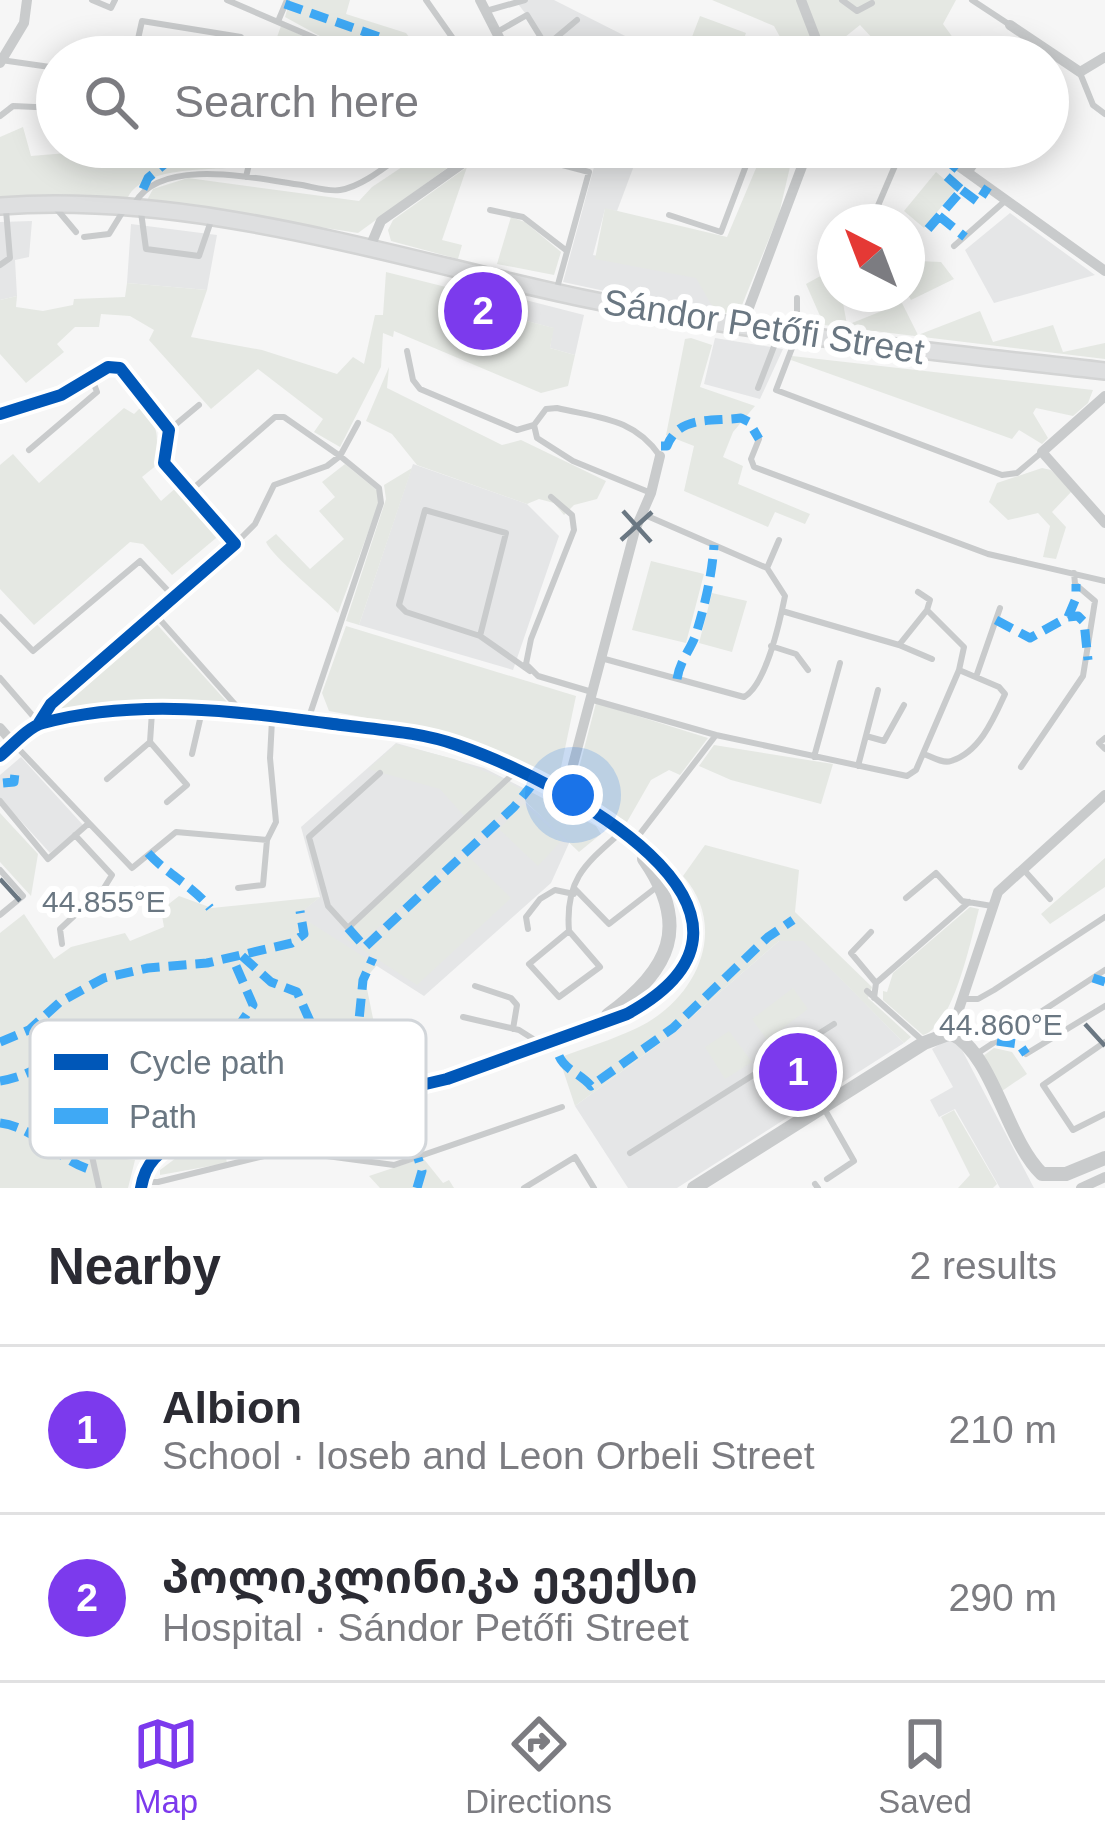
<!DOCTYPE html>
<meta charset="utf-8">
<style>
body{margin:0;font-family:Helvetica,"Noto Sans Georgian",sans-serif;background:#f7f7f7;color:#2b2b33}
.compass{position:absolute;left:817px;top:204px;width:108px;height:108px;border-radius:50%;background:#fff;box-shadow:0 6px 30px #0003;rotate:318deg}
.you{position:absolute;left:573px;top:795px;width:42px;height:42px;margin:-30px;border:9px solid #fff;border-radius:50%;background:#1a73e8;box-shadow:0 0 0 18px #1a73e833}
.badge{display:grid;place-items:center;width:78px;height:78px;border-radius:50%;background:#7c3aed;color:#fff;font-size:39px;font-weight:700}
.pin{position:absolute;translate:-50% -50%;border:6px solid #fff;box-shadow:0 3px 12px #0006}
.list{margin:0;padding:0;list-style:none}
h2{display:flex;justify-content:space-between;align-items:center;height:156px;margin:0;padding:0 48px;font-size:51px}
h2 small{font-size:39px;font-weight:400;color:#7c7c81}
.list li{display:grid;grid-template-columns:78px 1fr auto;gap:36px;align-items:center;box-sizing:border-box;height:168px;padding:0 48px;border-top:3px solid #e1e1e2}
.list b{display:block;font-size:45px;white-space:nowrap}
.list p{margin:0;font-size:39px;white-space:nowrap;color:#7c7c81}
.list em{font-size:39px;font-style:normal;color:#7c7c81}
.icon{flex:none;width:66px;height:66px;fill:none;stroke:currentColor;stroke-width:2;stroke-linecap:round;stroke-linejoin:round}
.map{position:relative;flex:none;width:1105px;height:1188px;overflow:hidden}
.search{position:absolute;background:#fff;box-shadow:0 6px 30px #0003;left:36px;right:36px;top:36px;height:132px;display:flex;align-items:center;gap:30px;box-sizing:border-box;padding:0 42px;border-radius:66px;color:#7c7c81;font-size:45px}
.sheet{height:492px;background:#fff}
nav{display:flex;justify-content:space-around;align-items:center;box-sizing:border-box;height:168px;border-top:3px solid #e1e1e2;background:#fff;font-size:33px;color:#7c7c81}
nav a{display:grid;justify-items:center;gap:6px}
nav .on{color:#7c3aed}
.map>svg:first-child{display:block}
.built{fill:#e5e6e7}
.green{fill:#e5e8e3}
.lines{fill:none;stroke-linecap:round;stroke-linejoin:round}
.secondary-casing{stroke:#d3d4d4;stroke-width:20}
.service{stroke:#c9cbcc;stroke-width:6}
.minor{stroke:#c9cbcc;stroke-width:10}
.tertiary{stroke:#c9cbcc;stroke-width:14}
.secondary{stroke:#dedfe0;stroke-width:15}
.quiet{stroke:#3fa9f5;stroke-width:9;stroke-dasharray:18 9;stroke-linecap:butt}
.cycleway-casing{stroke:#fff;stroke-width:20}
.cycleway{stroke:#0057b8;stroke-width:12}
.ticks{fill:none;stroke:#6a7782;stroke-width:4.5}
.labels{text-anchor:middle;stroke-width:12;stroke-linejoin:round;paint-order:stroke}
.street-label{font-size:36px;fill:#6a7782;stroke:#fff}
.key{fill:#fff;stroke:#d2d6da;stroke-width:3}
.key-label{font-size:33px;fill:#6a7782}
.ticks-label{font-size:30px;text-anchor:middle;fill:#6a7782;stroke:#fff;stroke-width:12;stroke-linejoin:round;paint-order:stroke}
</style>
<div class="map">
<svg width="1105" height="1188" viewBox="0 0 1105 1188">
<rect width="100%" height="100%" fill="#f6f6f6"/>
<path class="built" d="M515,0H554L639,43L650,57H559Z
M555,147H605L638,155L617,211L605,209L593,255L706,277L716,315L563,282L594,167L552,155Z
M1010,213L1095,275L994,303L965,250Z
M32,221L29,257L15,260L17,296L0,300V222Z
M131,224L217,235L207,290L127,283Z
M451,281L584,315L575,355L550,348L553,328L508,316L502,345L439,326Z
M715,338L783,349L760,399L704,384Z
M413,464L527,504L559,536L513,670L359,625Z
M396,743L484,768L531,792L525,802L570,841L551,883L424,996L297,915L320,897L301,827Z
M21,757L83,825L50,853L0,798V775Z
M803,940L904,1043L677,1188H628L575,1106L667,1038L779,941Z
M945,1041H952L962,1050L1034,1188H1000L955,1109L939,1117L930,1100L953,1087L932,1049Z"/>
<path class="green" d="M290,0H350L346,14L406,33L424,57H343L338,46L285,17Z
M712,0H956L943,24L967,57H890L860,25L820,57H791L774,26Z
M700,16L746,33L737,57L690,42Z
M281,26L325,46V50L319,57H249L251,37H277Z
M23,127L31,156L79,152L81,147H246L236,167C205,171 145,166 128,197H0V137Z
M432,147H476L358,233L147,200L153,189L188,178L359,201L372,187Z
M765,147H787L793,154L779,214L738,315L715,311L696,278L595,259L605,208L727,237Z
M467,167L442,240L462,245L458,259L391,241L388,230L393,220Z
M936,172L956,189L924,228L904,211Z
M511,217L525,222L561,252L554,275L497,264Z
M907,242L918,261L941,262L954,279L911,300L907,293Z
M835,268V294H848L842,297L847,325L902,303L918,335L980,311L993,342L1053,325L1063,352L1105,343V359L824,325L806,284Z
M386,272L450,288L440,326L501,345L507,316L554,328L550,348L575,355L568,386L541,393L394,331L393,337L383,333L381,367L340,447L314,432L323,419L258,369L211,409L149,340L154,330L130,316L101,314L99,327H75L57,344L64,352L26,383L0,354V300L17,296L16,307L43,311L73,305L74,299L125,297L127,283L207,290L191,337L262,350L337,374L353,357L364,364L375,315H383Z
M691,338L712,345L700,387L755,406L733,432L723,457L743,466L738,484L810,514L805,524L775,512L768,527L684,491L694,446L666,435L685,339Z
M792,356L1093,390L1088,403L1073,416L1036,408L1033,413L1048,438L1042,444L1019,430L1012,439L791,360Z
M389,367L387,388L502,445L521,440L606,481L597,499L574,505L564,515L554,503L539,499L527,504L417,465L392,434L366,421Z
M141,407C164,436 154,432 158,464L142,477L161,501L178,486L222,533L172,575L143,544L130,542L34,625L0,589V465L13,454L39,483L124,408L134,414Z
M345,464L378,491L379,503L338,613C323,598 272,556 266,542L276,534L310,569L344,539L319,511L335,497L322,482Z
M412,468L359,625L346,621L386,499L384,485Z
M1042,468L1051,470L1072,491L1052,512L1066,527L1056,559L1043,557L1050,526L1038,513L1008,520L989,502L997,483Z
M651,561L704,574L686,643L632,630Z
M712,593L747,601L732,652L699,643Z
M153,620L227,702L220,706L117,702L65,713L56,711L57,704Z
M346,626L576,696L559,777L554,783L504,756L443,732L329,711L322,693Z
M596,703L708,738L680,775L669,770L651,780L627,822L573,791Z
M396,744L454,759L506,780L465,817L440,789L368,769Z
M714,745L833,764L821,804L731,780L699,766Z
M508,782L524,791L513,804L357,947L345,938L348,930Z
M531,792L596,826L601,834L579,852L525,801Z
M523,804L563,839L538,866L499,829Z
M0,813L38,854L31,896L0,862Z
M705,845L799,870L795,912L872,987L868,998L911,1037L904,1043L803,941H779L667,1038L575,1106L559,1058C584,1048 612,1040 637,1028C696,1000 730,929 683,876Z
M465,853L511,898L417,985L360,948Z
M1105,858V887L1050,924L1041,914Z
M179,896L212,908L320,897L298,915L377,965L365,979L386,1082L338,1093L315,1037L277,1052L252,1054L171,1092L135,1101L129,1089L89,1101L97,1156L135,1160L128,1188H0V933L24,914L54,959L71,947L125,933L130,941L164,927L161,910Z
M970,907L979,909C971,939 954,1026 923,1035L883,1000V991L887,992L893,973Z
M793,988L808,1009L767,1040L752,1019Z
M729,1031L752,1062L725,1079L705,1047Z
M994,1048L1012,1052L1027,1074L1002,1091L983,1056Z
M954,1110L997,1184L993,1188H958L970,1175L941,1117Z
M223,1143L227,1163L160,1175V1170L184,1152Z
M423,1158L443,1183L449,1180L454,1188H380L369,1176Z"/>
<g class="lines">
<g class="secondary-casing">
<path id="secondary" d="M0,206C199,192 390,257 582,298C755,334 930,351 1105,371"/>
</g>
<path class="service" d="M92,0L111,8L115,0
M227,0L322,41L334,49V57
M426,0L466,57
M842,0L857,11L872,3
M972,0L1010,25
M486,11L525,0
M279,19L287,0
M497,32L527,15L553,57
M546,46L577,20
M134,57L142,21L241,37L240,57
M480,57L502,44
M603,57L607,46
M1,60L57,68
M1080,73L1093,105L1105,114
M0,116L13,106L57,108
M316,147H329
M551,162L589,172L557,288
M969,173L988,147
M246,177L253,147
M135,203C161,156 257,179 302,185C313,187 329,192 340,190C365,186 392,161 413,147
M55,207L76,232
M490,210L523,217L567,251
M141,212L146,249L199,256L212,218
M669,215L721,232L753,147
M871,222L903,147
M84,237L109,234L125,208
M954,246L1005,201
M0,265L10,258L6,210
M797,298V335L776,390L1002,475L1017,473L1042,452
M407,351L413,380L420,389L517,430L534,425
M758,388L778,336
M169,430L199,405
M759,439L751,459L754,467L988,554L1105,581
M29,450L97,392L92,379
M189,492L275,417H284L340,456L358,423
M651,493L573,461L537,438L534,425L546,409L557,408C599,418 634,418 660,456
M551,497L572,515L574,530L531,639L526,664L538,676L592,692
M236,543L255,524L274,485L327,466L340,456L379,488L381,503L309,717
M767,568L779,540
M918,592L930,600L927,610
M155,614L240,710
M0,617L33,651L140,561L173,596
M480,636L506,533L425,510L399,605L406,612L480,636L530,671
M899,645L932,659
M771,646L796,654L808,670
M601,658L744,697C766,685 780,621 785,596L767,568L645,515
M976,677L1000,608
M0,678L39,723
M593,700L716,735L907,776L916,770L959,670L964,647L927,610L899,645L782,611
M152,712L150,742L187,785L167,802
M866,736L884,741L904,705
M1105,738L1099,743L1105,749
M192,754L202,711
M924,754C932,757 943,764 951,761C980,752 994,718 1005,694L999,687L959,670
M814,757L840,663
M858,766L878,690
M1021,767L1083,676L1095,601L1075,584L1074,573
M380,773L309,837L328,906L348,928L514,773
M107,779L150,742
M0,801L48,859L89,823L14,744
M89,823L132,868L176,832L267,840L276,822L270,758L272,720
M636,839L716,735
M1023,869L1050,899
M0,870L23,896L0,915
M238,888L263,885L267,840
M575,889L609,924L658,886
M906,898L936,873L962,901L992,906
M528,929L526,917L540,899L555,890L574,894
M569,931L529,964L559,997L600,967L569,931C565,881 584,865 618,835
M871,932L851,953L876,983
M62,944L60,929L104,888L112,875L75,835
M475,986L511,998L517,1005L513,1029
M867,991L922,1040
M874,998L876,983L969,902
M965,999H978L994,990L1105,917
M463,1017L519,1030L538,1042
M1105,1042L1043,1085L1073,1130L1105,1114
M978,1053L1105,970
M1026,1054L1105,1006
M771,1062L805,1115
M825,1110L854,1161L827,1179
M630,1153L834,1024
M142,1182H158L272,1154L297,1152L394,1165L562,1107
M815,1184L818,1188
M99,1188L80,1102V1084L87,1074L105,1063L183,1034
M524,1188L575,1157L594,1188"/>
<path class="minor" d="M480,0L509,57
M801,0L823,57
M1010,25L1080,72L1105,57
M0,63L24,23L27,0
M932,147L1105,271
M370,247L381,221L486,147
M742,326L804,161L801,147
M1105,396L1042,452L1105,523
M0,414L61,395L108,367L120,368L169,430L164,463L235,544L51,704L39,723
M0,728L14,744
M565,795L635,530L651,493L660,456
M951,1033L998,892L1105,795
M1081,1188L1105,1177"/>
<path class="tertiary" d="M0,756C12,746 28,727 43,723C140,697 242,712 341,725C380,730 420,732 457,745C556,779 814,912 627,1014L447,1079L182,1141C159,1150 145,1163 141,1188
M608,1015C670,970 691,926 644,859
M694,1188L924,1043L951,1033C994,1055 1005,1138 1042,1174H1066L1105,1158"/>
<use href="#secondary" class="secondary"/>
<path class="quiet" d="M285,4L382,38L408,57
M143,189L148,178L185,147
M962,190L978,202L988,187
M939,216L965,237
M928,229L962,190L946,176L956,164
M661,446H667C679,415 711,422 741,418L749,422L759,439
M1068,617L1076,598V584
M996,620L1030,638L1068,617L1078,616L1084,622L1088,660
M677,679C680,660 690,651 696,634C705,605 712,575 714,545
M3,783L14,782L15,773
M148,853C167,874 193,886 210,908
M348,928L365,947L514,807L536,780
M242,956L271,982L297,992L343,1095
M236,966L253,1005L240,1024
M1093,978L1105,982
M36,1023C37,1049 60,1069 80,1084
M997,1041L1019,1044L1026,1054
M0,1042L29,1030L60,1002L104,978L148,968L207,963L292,943L304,934L300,911
M559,1056C565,1070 581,1074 591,1086L673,1028L768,937L793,920
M227,1079L225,1058L233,1036
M0,1081C37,1075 59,1055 84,1029
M343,1092L351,1088L353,1080L363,980L373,958
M0,1123C39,1128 58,1162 95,1171
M417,1188L422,1171L418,1158"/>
<g class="cycleway-casing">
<path id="cycleway" d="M0,414L61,395L108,367L120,368L169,430L164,463L235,544L51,704L39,723
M0,756C12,746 28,727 43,723C140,697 242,712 341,725C380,730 420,732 457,745C556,779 814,912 627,1014L447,1079L182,1141C159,1150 145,1163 141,1188"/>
</g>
<use href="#cycleway" class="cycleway"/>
</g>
<path class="ticks" d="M623,511L651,542M621,540L652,512M0,879L20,901M1085,1024L1105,1046"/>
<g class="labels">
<g class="street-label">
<text transform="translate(764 326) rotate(9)" y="13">Sándor Petőfi Street</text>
</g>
</g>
<rect x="30" y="1020" width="396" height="138" rx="18" class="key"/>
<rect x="54" y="1054" width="54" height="16" fill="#0057b8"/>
<rect x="54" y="1108" width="54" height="16" fill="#3fa9f5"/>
<g class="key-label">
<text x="129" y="1074">Cycle path</text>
<text x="129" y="1128">Path</text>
</g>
<g class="ticks-label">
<text x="104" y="912">44.855°E</text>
<text x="1001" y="1035">44.860°E</text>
</g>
</svg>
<svg class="compass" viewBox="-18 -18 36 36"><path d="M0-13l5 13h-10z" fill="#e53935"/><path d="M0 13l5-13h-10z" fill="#7c7c81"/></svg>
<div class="you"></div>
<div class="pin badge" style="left:798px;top:1072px">1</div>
<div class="pin badge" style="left:483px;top:311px">2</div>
<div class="search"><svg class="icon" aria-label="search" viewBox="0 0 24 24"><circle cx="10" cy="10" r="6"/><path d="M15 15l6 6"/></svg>Search here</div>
</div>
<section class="sheet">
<h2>Nearby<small>2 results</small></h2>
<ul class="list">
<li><span class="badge">1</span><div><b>Albion</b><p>School · Ioseb and Leon Orbeli Street</p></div><em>210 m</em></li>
<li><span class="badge">2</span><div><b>პოლიკლინიკა ევექსი</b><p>Hospital · Sándor Petőfi Street</p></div><em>290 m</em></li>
</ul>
</section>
<nav>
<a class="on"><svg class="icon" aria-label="map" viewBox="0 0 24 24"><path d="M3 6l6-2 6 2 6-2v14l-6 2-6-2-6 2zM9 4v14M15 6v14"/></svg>Map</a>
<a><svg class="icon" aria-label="directions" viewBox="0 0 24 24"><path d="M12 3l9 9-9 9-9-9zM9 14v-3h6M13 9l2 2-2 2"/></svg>Directions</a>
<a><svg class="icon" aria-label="saved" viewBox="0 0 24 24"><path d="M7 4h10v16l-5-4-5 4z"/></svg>Saved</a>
</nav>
